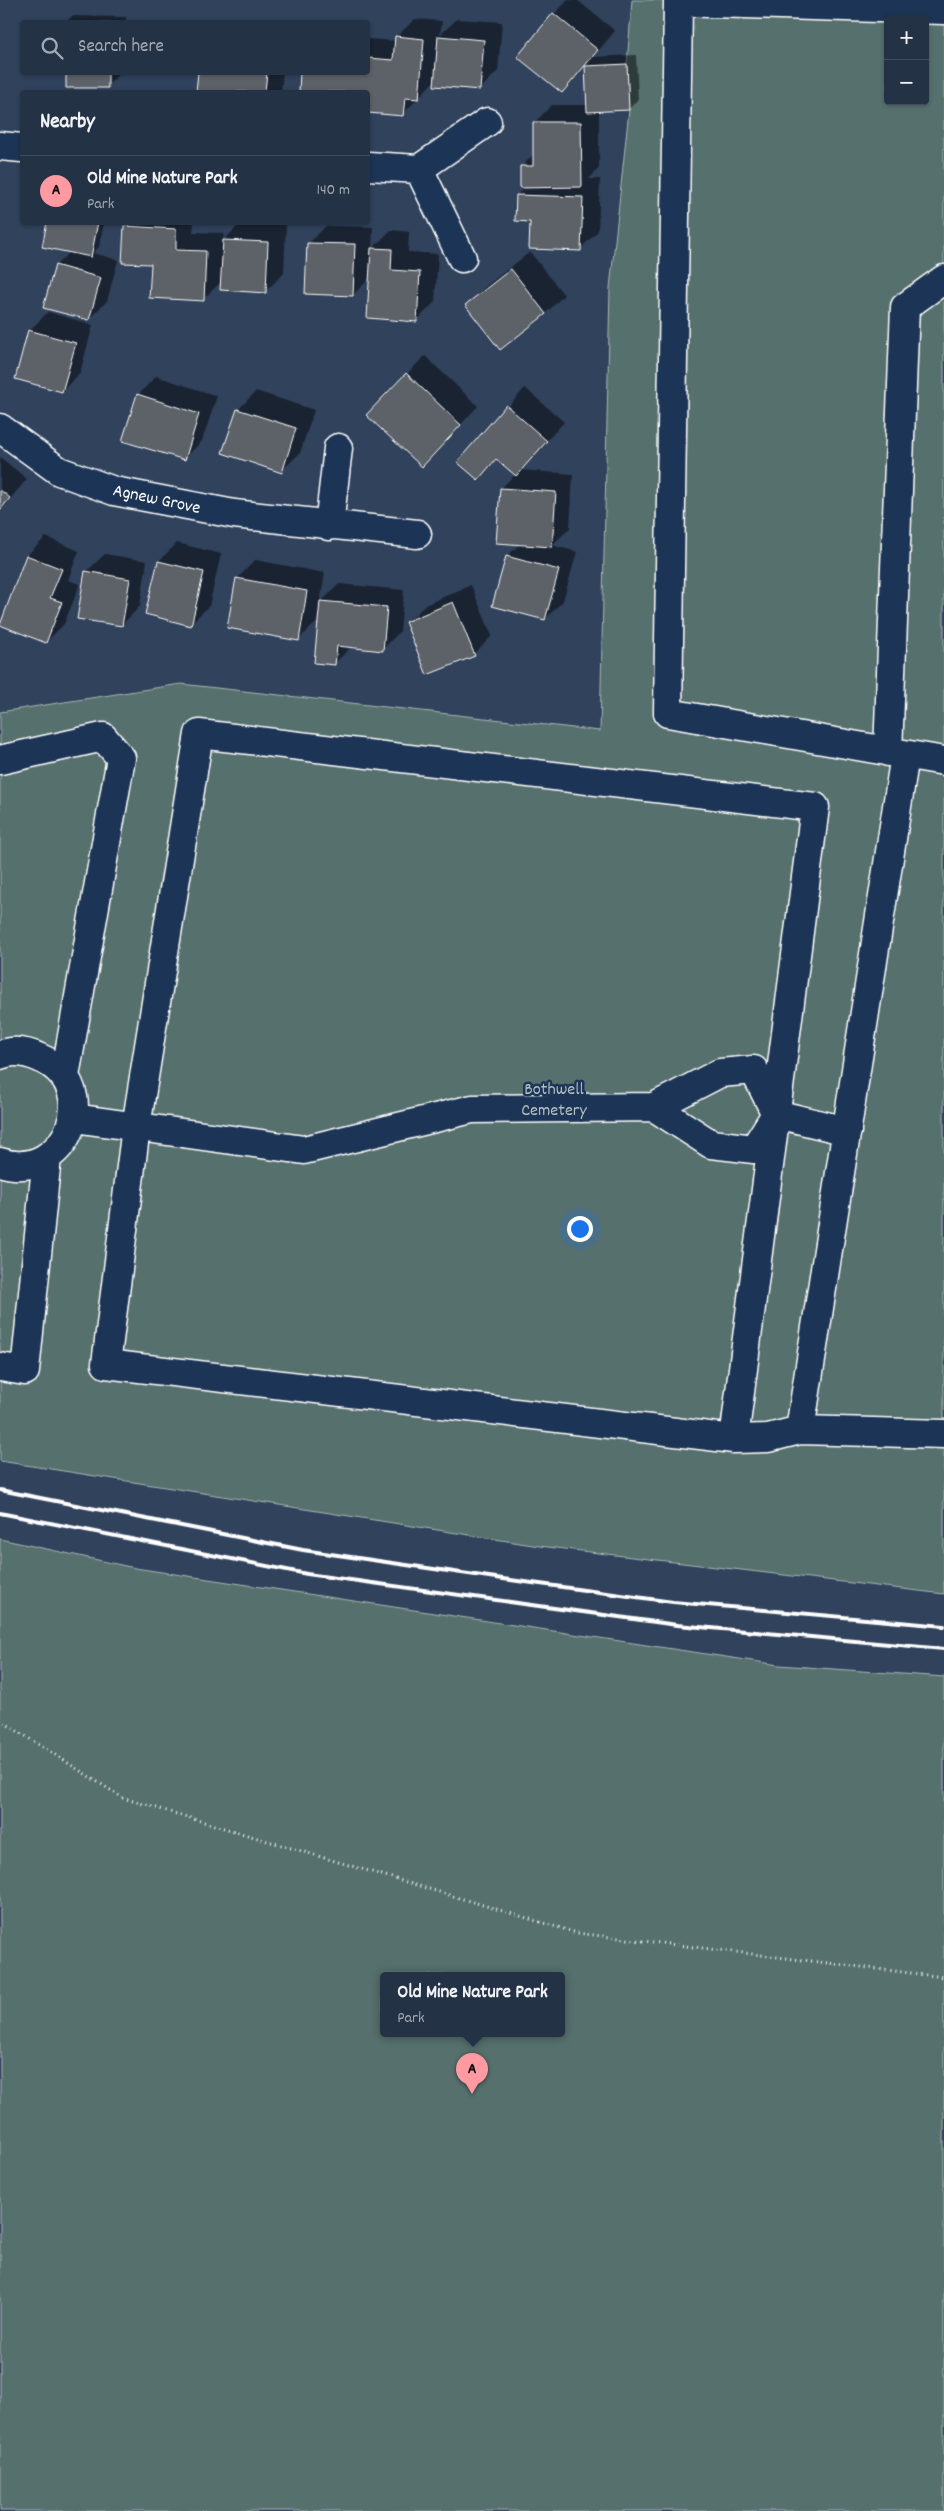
<!DOCTYPE html>
<meta charset="utf-8">
<style>
body{margin:0;font-family:Dekko,sans-serif;background:#303e50;color:#f1f3f6}
.controls{position:absolute;right:15px;top:15px;display:grid;overflow:hidden;border-radius:5px;box-shadow:0 1px 4px #0004}
.controls button{width:45px;height:45px;display:grid;place-items:center;padding:0;border:0;border-bottom:1px solid #414d5e;background:#243245;color:#f1f3f6;font:25px sans-serif}
.you{position:absolute;left:579px;top:1228px;width:18px;height:18px;margin:-12px;border:4px solid #fff;border-radius:50%;background:#1a73e8;box-shadow:0 0 0 8px #1a73e833}
.badge{display:grid;place-items:center;width:32px;height:32px;border-radius:50%;background:#ff9aa2;color:#111;font-size:16px;font-weight:700}
.pin{position:absolute;translate:-50% -41px;filter:drop-shadow(0 1px 2px #0008)}
.pin::after{content:'';position:absolute;top:26px;width:18px;height:15px;background:inherit;clip-path:polygon(0 0,100% 0,50% 100%)}
.popup{position:absolute;left:380px;top:1972px;width:185px;height:65px;box-sizing:border-box;display:grid;place-content:center;border-radius:5px;background:#243245;filter:drop-shadow(0 1px 4px #0005);font-size:16px;white-space:nowrap;color:#a3aab3}
.popup b{font-size:19px;color:#f1f3f6}
.popup::after{content:'';position:absolute;left:50%;top:100%;margin-left:-10px;border:10px solid transparent;border-top-color:#243245}
.list{margin:0;padding:0;list-style:none}
h2{display:flex;justify-content:space-between;align-items:center;height:65px;margin:0;padding:0 20px;font-size:21px}
h2 small{font-size:16px;font-weight:400;color:#a3aab3}
.list li{display:grid;grid-template-columns:32px 1fr auto;gap:15px;align-items:center;box-sizing:border-box;height:70px;padding:0 20px;border-top:1px solid #414d5e}
.list b{display:block;font-size:19px;white-space:nowrap}
.list p{margin:0;font-size:16px;white-space:nowrap;color:#a3aab3}
.list em{font-size:16px;font-style:normal;color:#a3aab3}
.icon{flex:none;width:28px;height:28px;fill:none;stroke:currentColor;stroke-width:2;stroke-linecap:round;stroke-linejoin:round}
.map{position:relative;flex:none;width:944px;height:2511px;overflow:hidden}
.search{position:absolute;background:#243245;box-shadow:0 1px 4px #0004;left:20px;top:20px;width:350px;height:55px;display:flex;align-items:center;gap:12px;box-sizing:border-box;padding:0 18px;border-radius:5px;color:#a3aab3;font-size:19px}
.panel{position:absolute;background:#243245;box-shadow:0 1px 4px #0004;left:20px;top:90px;width:350px;height:135px;border-radius:5px}
.map>svg:first-child{display:block}
.green{fill:#56706e;stroke:#aab8b6;fill-rule:evenodd}
.shadow{fill:#0007}
.building{fill:#5b6267;stroke:#fff}
.lines{fill:none;stroke-linecap:round;stroke-linejoin:round}
.minor-casing{stroke:#fff;stroke-width:31}
.path{stroke:#fff;stroke-width:3;stroke-dasharray:1 4;stroke-linecap:butt}
.minor{stroke:#1d3557;stroke-width:28}
.rail{stroke:#fff;stroke-width:4}
.labels{text-anchor:middle;stroke-width:5;stroke-linejoin:round;paint-order:stroke}
.street-label{font-size:18px;fill:#fff;stroke:#1d3557}
.park-label{font-size:18px;fill:#b3bfbe;stroke:#1d3557}
</style>
<div class="map">
<svg width="944" height="2511" viewBox="0 0 944 2511">
<rect width="100%" height="100%" fill="#30425c"/>
<filter id="ink" filterUnits="userSpaceOnUse"><feTurbulence type="fractalNoise" baseFrequency=".02" numOctaves="2"/><feDisplacementMap in="SourceGraphic" scale="10" xChannelSelector="R" yChannelSelector="G"/><feConvolveMatrix kernelMatrix="1 2 1 2 8 2 1 2 1" color-interpolation-filters="sRGB"/></filter>
<g filter="url(#ink)">
<path class="green" d="M632,0H944V1594L539,1546L0,1461V712L181,684L600,731L610,288L629,110L627,64ZM888,19H925V101H888Z
M0,1539L135,1568L779,1665L944,1677V2511H0ZM561,1975V2033H383V1975Z"/>
<path class="shadow" d="M568,0H577L615,31L593,57L636,55L638,99L629,109L599,110V168L589,179H600L598,231L580,249L517,195L525,187L521,167L534,154V123L552,105H588L586,66L562,91L554,14Z
M72,16L126,17V22H66Z
M415,19L442,21L440,35L457,19L502,22L498,71L480,89L435,80L403,114L368,112V92H300L301,72H368V39L396,41V37Z
M67,72H121L107,86Z
M199,72H283L281,92H197Z
M48,222H104L99,247L93,253L118,260L107,301L89,319L56,265L70,252Z
M129,222H194L193,232L224,233L223,241L242,222L286,224L284,273L265,292L222,281L203,299L152,263L125,227Z
M326,226L373,227L372,249L391,230L409,232L408,252L438,254L435,302L417,320L371,277L353,295L308,244Z
M530,252L564,295L546,313L500,348L467,305L485,287Z
M48,312L93,325L80,373L62,391L16,378L30,330Z
M425,356L478,406L440,447L407,374Z
M156,376L217,396L202,441L184,459L138,395Z
M525,388L564,422L520,470L573,474L570,528L552,545L577,552L563,601L545,619L507,556L520,544L501,488L516,474L498,458L478,478L459,462Z
M256,391L314,410L300,453L281,471L238,410Z
M0,457L27,479L0,511Z
M46,537L79,551L68,580L80,584L64,624L46,642L0,624L27,555Z
M177,543L221,554L209,606L190,624L159,561Z
M105,554L147,561L140,606L122,625L86,572Z
M255,560L325,573L320,603L339,584L404,590L400,631L382,650L352,646L334,664L320,615H318L317,622L298,640L237,579Z
M471,585L492,636L474,654L407,623L425,605Z"/>
<path class="building" d="M553,13L598,50L562,93L517,57Z
M395,36L424,39L419,99L405,98L403,116L368,113V92H299L300,72H368V58L393,60Z
M438,36L484,40L480,90L434,86Z
M627,64L629,110L587,112L585,66Z
M66,72H108V88H66Z
M198,72H267L265,92H196Z
M533,122H581L582,187L520,188V166H533Z
M516,195L583,197L581,251L529,249L530,222L515,221Z
M47,222H98L91,257L42,247Z
M124,226L176,229V250L206,251L204,301L149,298L151,264L122,263Z
M223,240L268,242L266,293L220,290Z
M307,243L355,244L353,296L305,294Z
M371,248L392,249L391,270L420,272L417,322L367,318Z
M55,265L101,278L89,320L43,308Z
M511,269L546,314L500,350L465,305Z
M28,330L76,343L62,392L15,379Z
M406,373L461,425L422,467L366,415Z
M137,394L199,414L185,460L122,441Z
M506,405L547,441L516,476L496,459L478,480L457,462Z
M237,409L296,428L282,473L222,453Z
M500,488L556,492L552,547L496,543Z
M0,490L10,498L0,510Z
M26,555L62,569L50,598L62,602L46,643L0,625Z
M506,556L559,570L545,620L492,606Z
M158,561L204,572L191,626L145,614Z
M85,571L130,579L122,626L77,619Z
M236,578L307,591L299,641L227,628Z
M320,601L387,607L383,651L337,646L335,665L314,663Z
M453,602L475,656L427,675L405,622Z"/>
<g class="lines">
<g class="minor-casing">
<path id="minor" d="M944,10L678,2L668,713L944,761
M0,146L22,148
M368,166L419,169L487,122
M419,169L462,258
M0,428L59,471L114,491L234,514L417,534
M329,526L338,448
M199,734L815,807L734,1439L106,1364L136,1127Z
M888,752L905,307L944,279
M905,755L800,1430L944,1434
M0,760L103,737L121,758L65,1076
M0,1055C14,1049 27,1052 40,1058C106,1086 66,1184 0,1162
M776,1114L847,1131
M74,1118L304,1150L472,1109L654,1107L720,1073L754,1070L776,1114L754,1149L711,1144L654,1107
M0,1367L25,1371L47,1157
M734,1439L768,1438L800,1430"/>
</g>
<path class="path" d="M0,1720L123,1798L577,1933L944,1977"/>
<use href="#minor" class="minor"/>
<path class="rail" d="M0,1490L303,1550L503,1579L673,1602L944,1626
M0,1513L307,1574L677,1625L944,1649"/>
</g>
</g>
<g class="labels">
<g class="street-label">
<text transform="translate(157 498) rotate(12)" y="6">Agnew Grove</text>
</g>
<g class="park-label">
<text x="554" y="1094">Bothwell<tspan x="554" dy="21">Cemetery</tspan></text>
</g>
</g>
</svg>
<div class="controls">
<button>+</button>
<button>−</button>
</div>
<div class="you"></div>
<div class="pin badge" style="left:472px;top:2094px">A</div>
<div class="popup"><b>Old Mine Nature Park</b>Park</div>
<div class="search"><svg class="icon" aria-label="search" viewBox="0 0 24 24"><circle cx="10" cy="10" r="6"/><path d="M15 15l6 6"/></svg>Search here</div>
<section class="panel">
<h2>Nearby<small></small></h2>
<ul class="list">
<li><span class="badge">A</span><div><b>Old Mine Nature Park</b><p>Park</p></div><em>140 m</em></li>
</ul>
</section>
</div>
